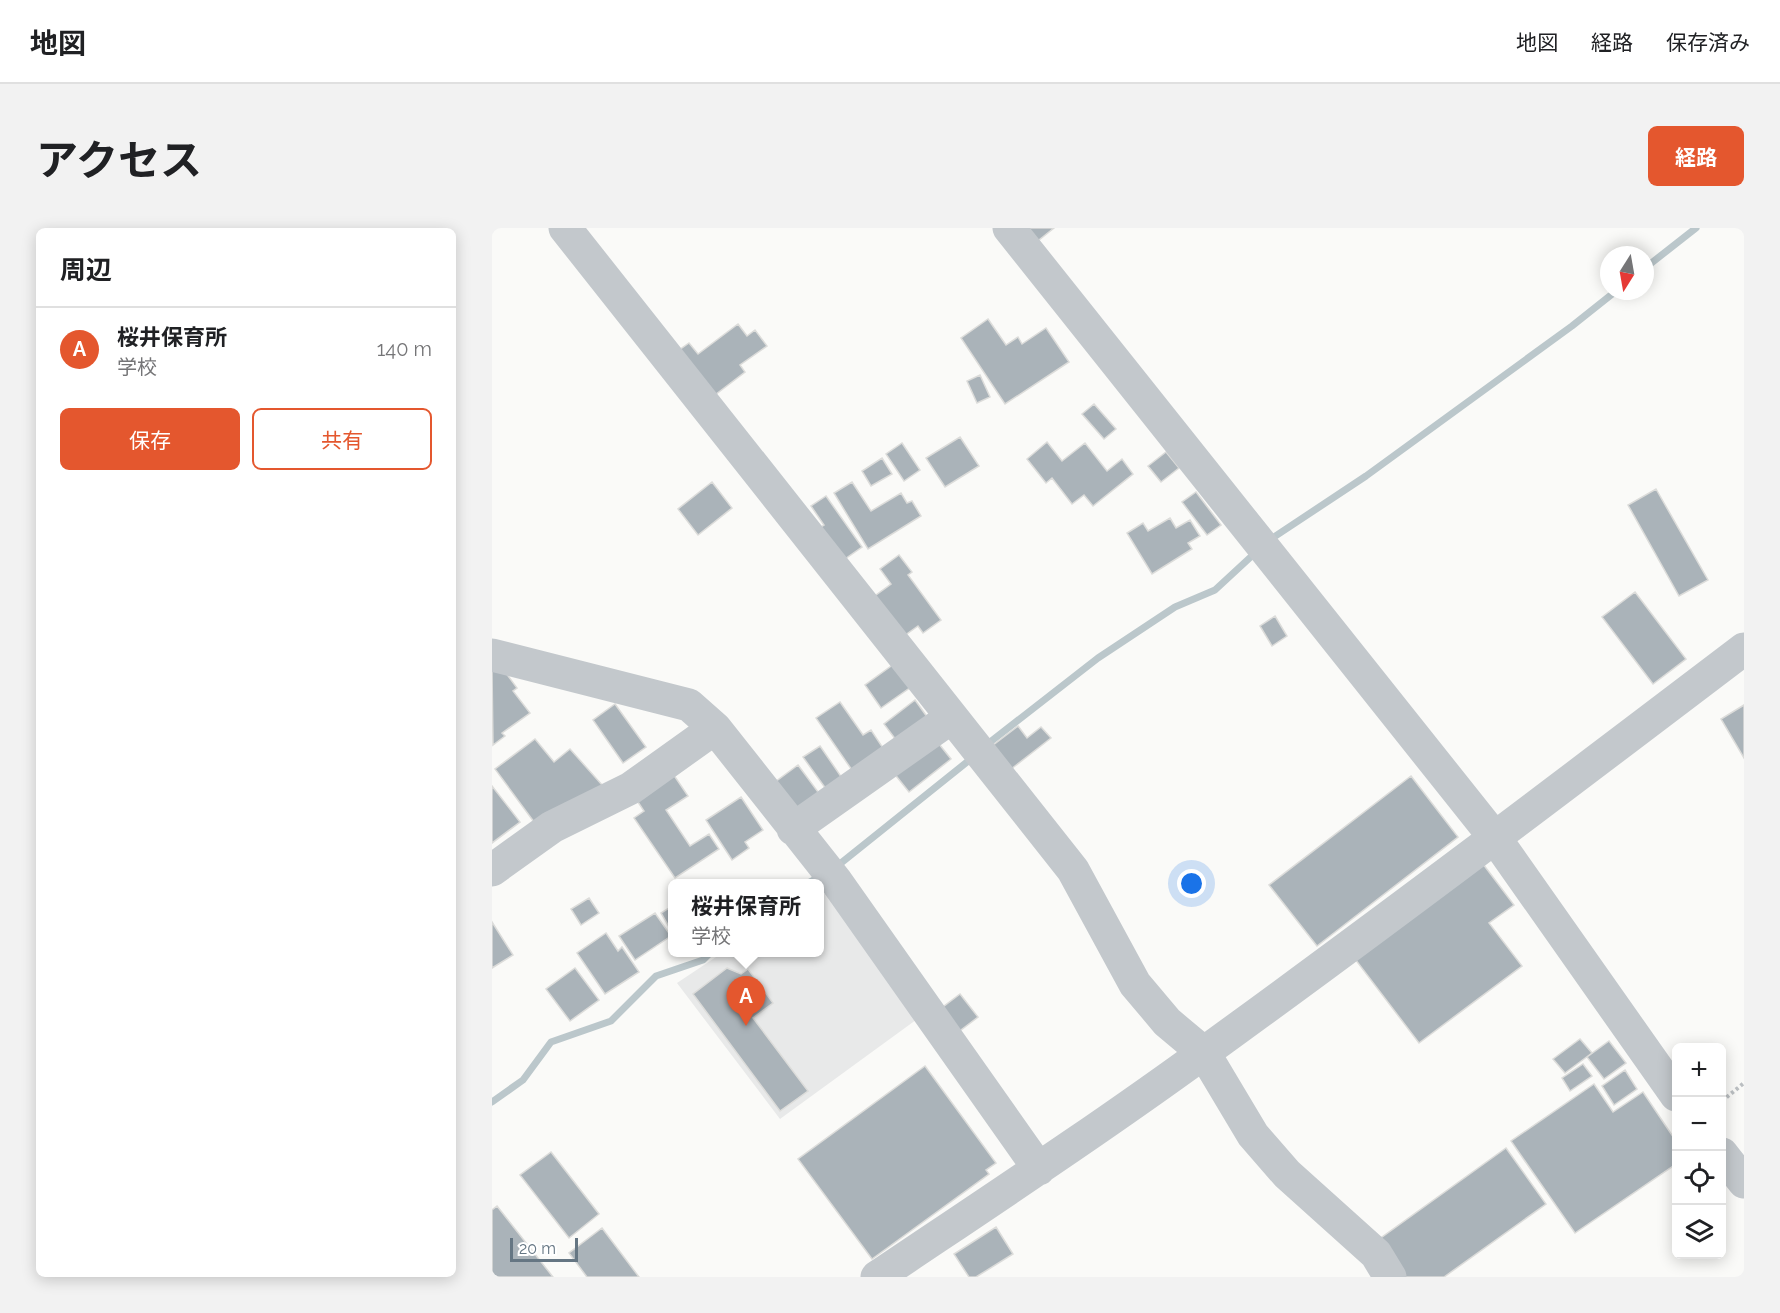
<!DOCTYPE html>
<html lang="ja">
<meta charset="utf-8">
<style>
body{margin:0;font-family:Raleway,"Noto Sans JP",sans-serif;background:#f2f2f2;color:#202124}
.controls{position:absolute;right:18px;bottom:18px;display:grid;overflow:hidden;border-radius:9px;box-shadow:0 3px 15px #0003}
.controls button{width:54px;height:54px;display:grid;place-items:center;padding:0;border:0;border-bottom:2px solid #e0e0e0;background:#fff;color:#202124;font:30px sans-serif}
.compass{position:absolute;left:1108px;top:18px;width:54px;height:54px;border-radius:50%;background:#fff;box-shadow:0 3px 15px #0003;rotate:191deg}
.scale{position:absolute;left:18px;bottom:15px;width:68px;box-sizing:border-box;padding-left:6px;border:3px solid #657683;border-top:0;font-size:16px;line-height:21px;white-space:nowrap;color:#657683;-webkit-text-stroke:4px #fff;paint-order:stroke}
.you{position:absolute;left:700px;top:656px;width:21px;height:21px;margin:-15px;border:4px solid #fff;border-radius:50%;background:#1a73e8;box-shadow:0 0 0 9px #1a73e833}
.badge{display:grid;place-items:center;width:39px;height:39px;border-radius:50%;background:#e4572e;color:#fff;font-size:20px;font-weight:700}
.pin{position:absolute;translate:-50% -50px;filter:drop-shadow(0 2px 3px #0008)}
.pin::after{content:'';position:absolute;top:32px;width:21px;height:18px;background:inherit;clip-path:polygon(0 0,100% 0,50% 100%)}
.popup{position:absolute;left:176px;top:651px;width:156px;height:78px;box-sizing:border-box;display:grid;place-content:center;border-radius:9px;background:#fff;filter:drop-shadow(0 2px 4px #0005);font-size:20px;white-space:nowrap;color:#757577}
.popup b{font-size:22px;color:#202124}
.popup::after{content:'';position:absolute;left:50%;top:100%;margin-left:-12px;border:12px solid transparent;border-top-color:#fff}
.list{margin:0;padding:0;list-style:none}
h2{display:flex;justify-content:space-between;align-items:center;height:78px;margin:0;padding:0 24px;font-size:26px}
h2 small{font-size:20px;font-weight:400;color:#757577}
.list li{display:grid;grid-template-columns:39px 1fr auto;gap:18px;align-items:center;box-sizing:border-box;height:84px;padding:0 24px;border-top:2px solid #e0e0e0}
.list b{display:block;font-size:22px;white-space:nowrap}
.list p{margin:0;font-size:20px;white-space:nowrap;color:#757577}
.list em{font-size:20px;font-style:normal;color:#757577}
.actions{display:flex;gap:12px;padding:18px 24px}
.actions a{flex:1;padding:14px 0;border:2px solid #e4572e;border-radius:9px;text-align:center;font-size:21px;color:#e4572e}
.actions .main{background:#e4572e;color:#fff}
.icon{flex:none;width:33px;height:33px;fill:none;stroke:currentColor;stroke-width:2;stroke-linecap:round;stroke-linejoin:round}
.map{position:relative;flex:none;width:1252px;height:1049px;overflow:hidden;border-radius:9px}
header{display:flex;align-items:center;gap:36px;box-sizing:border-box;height:84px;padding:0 30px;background:#fff;border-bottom:2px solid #e0e0e0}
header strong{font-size:28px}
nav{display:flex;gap:33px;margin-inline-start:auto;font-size:21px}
.intro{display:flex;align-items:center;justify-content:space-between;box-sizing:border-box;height:144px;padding:0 36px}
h1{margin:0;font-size:42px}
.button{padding:15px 27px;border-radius:9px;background:#e4572e;color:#fff;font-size:21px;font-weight:700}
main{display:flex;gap:36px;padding:0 36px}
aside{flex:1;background:#fff;border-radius:9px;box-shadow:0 3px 15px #0003}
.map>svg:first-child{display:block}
.built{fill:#e8e9e9}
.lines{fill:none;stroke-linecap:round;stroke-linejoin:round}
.stream{stroke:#bbc7cb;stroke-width:7}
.building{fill:#aab3b9;stroke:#dcdcda;stroke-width:1.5}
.path{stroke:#bbbfc2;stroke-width:4;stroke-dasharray:3 3;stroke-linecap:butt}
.minor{stroke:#c3c8cc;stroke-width:33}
</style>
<header>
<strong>地図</strong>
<nav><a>地図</a><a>経路</a><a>保存済み</a></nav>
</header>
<div class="intro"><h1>アクセス</h1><a class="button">経路</a></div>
<main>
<aside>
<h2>周辺<small></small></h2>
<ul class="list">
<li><span class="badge">A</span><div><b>桜井保育所</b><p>学校</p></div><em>140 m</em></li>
</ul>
<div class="actions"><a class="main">保存</a><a>共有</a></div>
</aside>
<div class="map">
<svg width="1252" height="1049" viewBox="0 0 1252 1049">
<rect width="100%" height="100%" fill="#fafaf8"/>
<path class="built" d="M340,663L428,789L288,891L185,755L230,725L328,724V667Z"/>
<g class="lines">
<path class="stream" d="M1153,40L1204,0
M776,313L874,248L1080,98L1124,63
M493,518L606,430L683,379L723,362L763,325
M344,639L480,530
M314,656L329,648
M0,874L31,852L59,814L119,793L164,748L211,732L219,724"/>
</g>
<path class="building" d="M529,0H562L542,16Z
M496,91L514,117L526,109L530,116L554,100L577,134L513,176L469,110Z
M246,96L255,108L263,102L275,118L248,137L253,144L215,173L180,127L197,115L206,126Z
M488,147L498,169L485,175L475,153Z
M602,176L624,201L612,211L590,186Z
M468,209L487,238L453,259L434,230Z
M555,214L570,233L593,215L615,243L630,231L641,246L601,278L592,267L580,276L560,250L554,255L535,231Z
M410,215L428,242L412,253L394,226Z
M674,224L687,240L669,254L656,238Z
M390,230L400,246L379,258L370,243Z
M220,254L240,280L206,307L186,281Z
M360,254L379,283L409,265L415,275L420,273L429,288L376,321L342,265Z
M1164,261L1216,352L1187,368L1136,277Z
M704,264L729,297L715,307L690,274Z
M334,268L370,319L340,340L317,307L332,297L319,278Z
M678,290L684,300L698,292L708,308L696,315L700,321L660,346L635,305L651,295L656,303Z
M407,327L420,344L416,347L449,392L431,405L426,398L409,410L373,375L399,356L388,341Z
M1143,364L1194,431L1161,456L1110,389Z
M783,388L795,408L780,418L768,398Z
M402,436L419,459L389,480L373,457Z
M8,437L25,460L21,463L38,485L10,505L13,508L1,517L0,443Z
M423,472L438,493L410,520L392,496Z
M348,474L371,507L379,502L393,523L362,545L324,490Z
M123,476L154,519L131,535L101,492Z
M1252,477V530L1229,491Z
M526,498L535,510L549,499L559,510L514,545L496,521Z
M43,511L62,534L78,521L111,558L45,598L3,541Z
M443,511L459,531L417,564L401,544Z
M328,518L350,550L334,561L311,529Z
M175,537L196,568L174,582L198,618L217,606L227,621L183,650L142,590L152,583L138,562Z
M306,537L329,568L299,591L275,560Z
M919,548L966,609L825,718L777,657Z
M0,558L28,594L0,615Z
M249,569L271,602L253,614L257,620L240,632L214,592Z
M991,636L1022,677L997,695L1030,738L927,815L863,731Z
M97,670L107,685L89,697L79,681Z
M180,678V704L169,685Z
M163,685L179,708L143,732L127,708Z
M0,694L21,727L0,740Z
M114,705L126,723L130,719L147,744L113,766L85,725Z
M83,740L107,772L78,793L54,761Z
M235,740L249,746L256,741L281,775L261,790L316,863L288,883L201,766Z
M468,766L486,789L461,808L443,785Z
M1088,811L1100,825L1073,845L1061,831Z
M1117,813L1134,835L1112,851L1095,829Z
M1091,836L1100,848L1078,863L1070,850Z
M433,838L504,935L494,942L497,946L380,1031L306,931Z
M1133,842L1145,861L1122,877L1110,858Z
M1102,856L1121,884L1151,864L1184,913V936L1083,1005L1019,913Z
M1014,920L1054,976L952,1049H902L879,1017Z
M59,924L107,986L77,1010L28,947Z
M5,978L61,1049H0V982Z
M504,999L521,1026L484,1049H477L462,1026Z
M110,1000L147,1049H95L77,1025Z"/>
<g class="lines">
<path class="path" d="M1230,873L1252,855"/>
<path class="minor" d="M73,0L581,642L643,756L675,794L712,825L761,907L795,946L884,1026L898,1049
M517,0L1003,610L1184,867
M0,427L197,477L223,500L344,653L547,941
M301,601L460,489
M0,642L60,599L139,560L223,500
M1230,926L1252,954
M385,1049C495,975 606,902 713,824C895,692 1073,557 1252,421"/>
</g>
</svg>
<div class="controls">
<button>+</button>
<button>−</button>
<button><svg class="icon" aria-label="locate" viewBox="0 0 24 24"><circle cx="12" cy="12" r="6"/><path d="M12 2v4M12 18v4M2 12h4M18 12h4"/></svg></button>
<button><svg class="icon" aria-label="layers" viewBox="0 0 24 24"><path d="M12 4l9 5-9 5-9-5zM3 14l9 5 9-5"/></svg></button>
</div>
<svg class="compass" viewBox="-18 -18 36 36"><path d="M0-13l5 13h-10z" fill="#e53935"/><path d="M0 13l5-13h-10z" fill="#757577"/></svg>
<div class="scale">20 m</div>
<div class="you"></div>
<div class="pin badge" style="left:254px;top:798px">A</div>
<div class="popup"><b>桜井保育所</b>学校</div>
</div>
</main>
